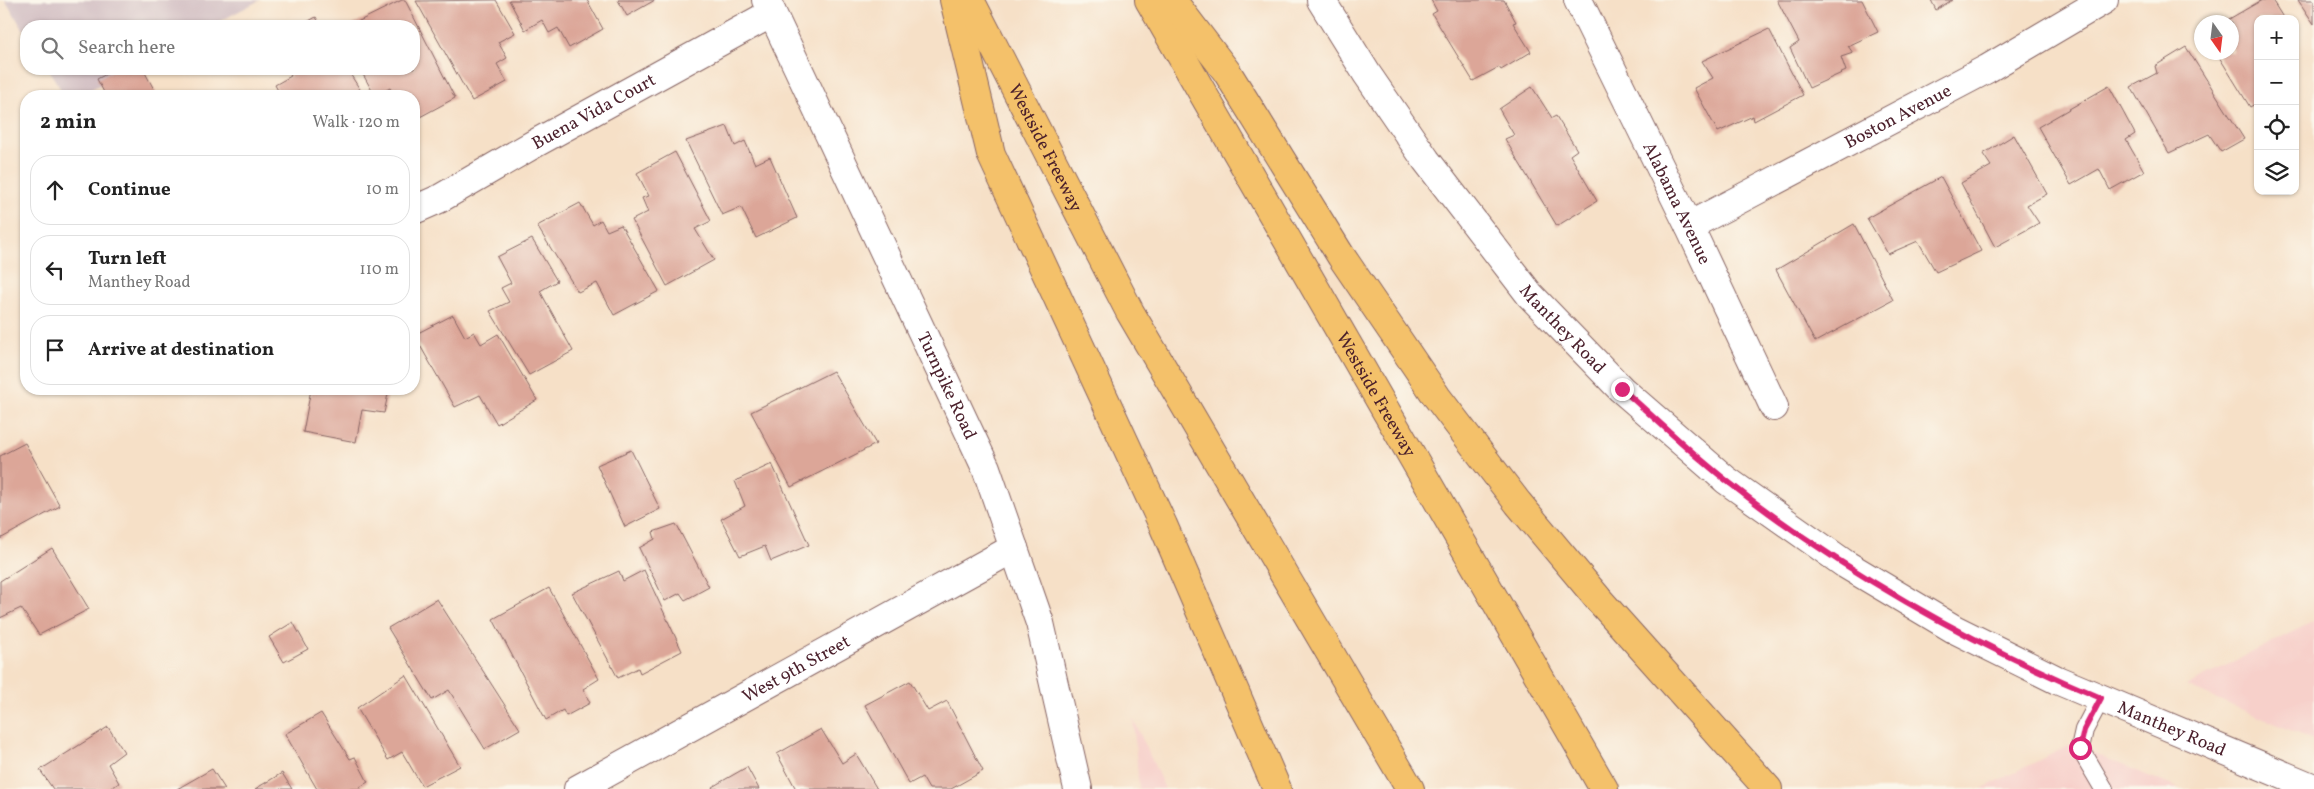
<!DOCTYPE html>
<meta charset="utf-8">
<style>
body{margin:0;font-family:Vollkorn,serif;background:#f6f6f6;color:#222}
.controls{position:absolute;right:15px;top:15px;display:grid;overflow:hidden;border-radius:10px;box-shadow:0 1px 4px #0004}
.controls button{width:45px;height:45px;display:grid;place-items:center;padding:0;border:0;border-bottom:1px solid #e0e0e0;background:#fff;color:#222;font:25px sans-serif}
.compass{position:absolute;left:2194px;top:15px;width:45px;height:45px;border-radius:50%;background:#fff;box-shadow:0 1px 4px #0004;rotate:166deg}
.stop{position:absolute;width:15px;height:15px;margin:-11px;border:4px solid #db2777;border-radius:50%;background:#fff}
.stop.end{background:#db2777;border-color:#fff;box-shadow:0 1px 5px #0008}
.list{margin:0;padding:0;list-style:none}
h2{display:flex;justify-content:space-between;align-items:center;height:65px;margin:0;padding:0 20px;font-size:21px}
h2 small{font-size:16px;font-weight:400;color:#767676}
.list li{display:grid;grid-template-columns:32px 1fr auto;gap:15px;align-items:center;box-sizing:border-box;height:70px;margin:0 10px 10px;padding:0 10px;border:1px solid #e0e0e0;border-radius:20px}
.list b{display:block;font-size:19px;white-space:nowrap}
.list p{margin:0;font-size:16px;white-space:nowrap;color:#767676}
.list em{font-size:16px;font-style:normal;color:#767676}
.icon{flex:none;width:28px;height:28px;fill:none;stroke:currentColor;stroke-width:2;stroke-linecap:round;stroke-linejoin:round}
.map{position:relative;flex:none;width:2314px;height:789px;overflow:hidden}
.search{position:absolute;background:#fff;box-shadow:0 1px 4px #0004;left:20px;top:20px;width:400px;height:55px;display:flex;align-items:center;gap:12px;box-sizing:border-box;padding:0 18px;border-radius:20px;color:#767676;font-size:19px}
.panel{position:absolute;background:#fff;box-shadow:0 1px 4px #0004;left:20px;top:90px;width:400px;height:305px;border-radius:20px}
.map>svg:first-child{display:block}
.built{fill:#f7d0ca}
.industrial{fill:#d2bec2}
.building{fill:#dca698}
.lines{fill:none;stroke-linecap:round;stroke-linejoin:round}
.service-casing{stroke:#866362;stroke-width:20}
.minor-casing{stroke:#866362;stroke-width:30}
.tertiary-casing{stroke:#866362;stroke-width:30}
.motorway-casing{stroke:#866362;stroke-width:30}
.service{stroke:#fff;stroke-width:18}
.minor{stroke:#fff;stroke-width:28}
.tertiary{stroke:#fff;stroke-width:28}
.motorway{stroke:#f4c16a;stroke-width:28}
.route{stroke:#db2777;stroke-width:6}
.labels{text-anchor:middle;stroke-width:4;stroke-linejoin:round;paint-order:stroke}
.street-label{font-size:18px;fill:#4a1f2b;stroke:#fbf7ec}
</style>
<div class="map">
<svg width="2314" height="789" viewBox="0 0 2314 789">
<rect width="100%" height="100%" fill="#fbf7ec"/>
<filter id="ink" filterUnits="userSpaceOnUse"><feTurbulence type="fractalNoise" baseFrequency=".02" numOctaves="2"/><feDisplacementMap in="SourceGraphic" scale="10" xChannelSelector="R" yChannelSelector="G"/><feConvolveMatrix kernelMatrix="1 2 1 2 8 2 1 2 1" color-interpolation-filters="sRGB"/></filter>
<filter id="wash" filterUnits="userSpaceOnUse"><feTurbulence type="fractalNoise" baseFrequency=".0096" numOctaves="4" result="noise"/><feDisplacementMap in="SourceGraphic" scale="20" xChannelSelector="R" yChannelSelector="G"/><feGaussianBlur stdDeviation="1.12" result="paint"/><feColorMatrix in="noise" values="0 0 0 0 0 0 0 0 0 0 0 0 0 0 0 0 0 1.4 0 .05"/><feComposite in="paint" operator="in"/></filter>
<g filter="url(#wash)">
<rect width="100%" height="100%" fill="#f6e0c7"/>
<path class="built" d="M2314,621V740L2186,686Z
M1133,718L1165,789H1139Z
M2072,744L2180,789H1981Z"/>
<path class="industrial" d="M5,0H260L211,26H26V34Z
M48,69H130L78,96H65Z"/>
<g id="blocks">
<path class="building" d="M402,0H405L455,98L418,118L414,110V96H394L390,88L375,96L360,69H414V26H349Z
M496,0L515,33L498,42L507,58L497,64L507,82L472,101L416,1Z
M509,0H587L603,29L569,48L558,28L549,33L542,20L525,30Z
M618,0H655L627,16Z
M1431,0H1504L1516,22L1513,23L1531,52L1501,70L1499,67L1473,81L1432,14L1437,11Z
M1777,0H1862L1878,32L1848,46L1853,53L1841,57L1846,71L1809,88L1790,48L1799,42Z
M1931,0H1952L1936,10Z
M2262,0H2272L2284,19H2258V102L2250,107L2216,52H2232V22H2224Z
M2298,0H2314V24Z
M316,17L321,26H300Z
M1769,29L1803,95L1754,121L1753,116L1718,132L1694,88L1713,78L1702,61Z
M2186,47L2244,139L2221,152L2209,134L2169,153L2131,87L2157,73L2155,66Z
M116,69H143L156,93L150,96H106L97,79Z
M287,69H347L364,96H281L275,85L291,76Z
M2109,86L2135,134L2126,140L2144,171L2110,190L2099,169L2071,185L2038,127Z
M1532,87L1552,118L1556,116L1577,150L1570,155L1597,201L1557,226L1505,139L1514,135L1499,109Z
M727,126L735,146L745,141L755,164L770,157L797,218L756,238L741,207L722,215L686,141Z
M2014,135L2047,194L2027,205L2039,223L1995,247L1961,183L1991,166L1983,154Z
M675,152L711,221L695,229L714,260L667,286L632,220L648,212L642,198L649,196L637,173Z
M1941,177L1981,251L1936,272L1918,241L1888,254L1867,218Z
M580,203L593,225L601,220L607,231L621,225L659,291L614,315L597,283L578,292L537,226Z
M1854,224L1893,300L1815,342L1776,270Z
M532,239L557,281L540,291L573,351L529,375L490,311L509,302L501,288L511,283L497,257Z
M453,315L465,337L474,332L481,344L498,334L537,400L497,424L480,395L455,407L414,335Z
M833,371L876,444L791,487L751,412Z
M311,389H389L384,413L362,410L356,442L303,432Z
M25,443L60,506L0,539V456Z
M631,450L660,509L625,527L597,465Z
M772,464L809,545L771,561L765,546L740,556L721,519L745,506L735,481Z
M676,524L709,587L685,600L680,593L665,601L639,548L655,539L653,532Z
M52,548L89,609L39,635L21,608L0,618V581Z
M644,570L682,651L640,673L638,668L618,678L572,593L619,571L623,581Z
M549,588L599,679L583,689L590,703L566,716L563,710L546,720L493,619Z
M437,599L520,729L485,749L449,690L432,700L388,628Z
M293,622L308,649L284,662L269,637Z
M406,675L460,766L422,786L402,752L388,760L357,708Z
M910,681L928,711L947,701L983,771L951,789H929L922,777L909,784L865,705Z
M321,713L350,759L355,757L368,782L360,787L361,789H317L285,734Z
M108,727L124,752L108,764L119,783L110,789H53L40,770Z
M821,729L842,763L856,754L877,789H796L777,754Z
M747,767L759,789H713L712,787Z
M212,769L225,789H177Z
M282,773L292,789H255Z"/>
</g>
</g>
<g filter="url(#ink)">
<use href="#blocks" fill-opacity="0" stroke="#866362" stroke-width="1"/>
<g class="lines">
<g class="service-casing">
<path id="service" d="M2101,698L2084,730L2080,748L2104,789"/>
</g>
<g class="minor-casing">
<g id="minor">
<path id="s1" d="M1321,0L1367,74L1426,160L1530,295L1621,389L1726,480L1845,564L1954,629L2057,680L2314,788"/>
<path id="s2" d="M1578,0L1689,226L1774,407"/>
<path id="s3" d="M414,210L439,199L534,144L772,13"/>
<path id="s4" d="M1689,226L1987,69L2104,0"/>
<path id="s5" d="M578,789L1014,548"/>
</g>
</g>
<g class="tertiary-casing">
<g id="tertiary">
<path id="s6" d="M766,0L986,468L1040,623L1078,789"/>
</g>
</g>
<g class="motorway-casing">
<g id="motorway">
<path d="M954,0L991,154L1163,525L1277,789"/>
<path id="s7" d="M970,0L1130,312L1410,789"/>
<path id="s8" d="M1149,0L1604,789"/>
<path d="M1172,0L1227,72L1341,256L1437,397L1518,503L1600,601L1768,789"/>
</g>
</g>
<use href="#service" class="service"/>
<use href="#minor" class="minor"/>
<use href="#tertiary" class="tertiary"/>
<use href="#motorway" class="motorway"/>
</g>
</g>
<g class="lines" filter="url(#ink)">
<path class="route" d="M1622,389C1656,419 1690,452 1727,481C1837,568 1971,644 2101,698L2084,730L2080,748"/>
</g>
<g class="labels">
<g class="street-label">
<text dy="6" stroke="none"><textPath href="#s3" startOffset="205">Buena Vida Court</textPath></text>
<text dy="6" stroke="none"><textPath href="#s4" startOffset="236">Boston Avenue</textPath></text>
<text dy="6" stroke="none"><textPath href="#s7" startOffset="166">Westside Freeway</textPath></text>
<text dy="6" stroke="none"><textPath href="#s2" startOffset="226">Alabama Avenue</textPath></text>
<text dy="6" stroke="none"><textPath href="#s1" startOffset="409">Manthey Road</textPath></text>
<text dy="6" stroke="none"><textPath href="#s6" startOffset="426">Turnpike Road</textPath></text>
<text dy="6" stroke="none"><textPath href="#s8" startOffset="455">Westside Freeway</textPath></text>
<text dy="6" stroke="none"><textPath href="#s5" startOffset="249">West 9th Street</textPath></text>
<text dy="6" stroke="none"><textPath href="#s1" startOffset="1144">Manthey Road</textPath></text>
</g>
</g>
</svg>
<div class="controls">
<button>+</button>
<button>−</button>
<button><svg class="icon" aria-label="locate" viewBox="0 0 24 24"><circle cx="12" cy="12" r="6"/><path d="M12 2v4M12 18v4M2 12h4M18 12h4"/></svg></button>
<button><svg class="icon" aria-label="layers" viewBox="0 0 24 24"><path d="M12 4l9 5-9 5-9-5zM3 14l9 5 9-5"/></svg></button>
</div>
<svg class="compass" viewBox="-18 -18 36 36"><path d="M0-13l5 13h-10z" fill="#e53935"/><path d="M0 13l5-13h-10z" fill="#767676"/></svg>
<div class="stop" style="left:2080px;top:748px"></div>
<div class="stop end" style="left:1622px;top:389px"></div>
<div class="search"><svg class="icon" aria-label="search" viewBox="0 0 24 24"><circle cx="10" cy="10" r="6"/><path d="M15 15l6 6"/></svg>Search here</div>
<section class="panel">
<h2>2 min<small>Walk · 120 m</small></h2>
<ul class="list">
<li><svg class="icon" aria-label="ahead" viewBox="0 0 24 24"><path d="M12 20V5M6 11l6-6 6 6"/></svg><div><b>Continue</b></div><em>10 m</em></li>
<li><svg class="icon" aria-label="left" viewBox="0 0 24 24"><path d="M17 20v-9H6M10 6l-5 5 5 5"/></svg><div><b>Turn left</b><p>Manthey Road</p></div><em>110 m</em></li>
<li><svg class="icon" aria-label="arrive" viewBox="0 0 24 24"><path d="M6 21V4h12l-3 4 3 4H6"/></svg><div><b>Arrive at destination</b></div></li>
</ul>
</section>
</div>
